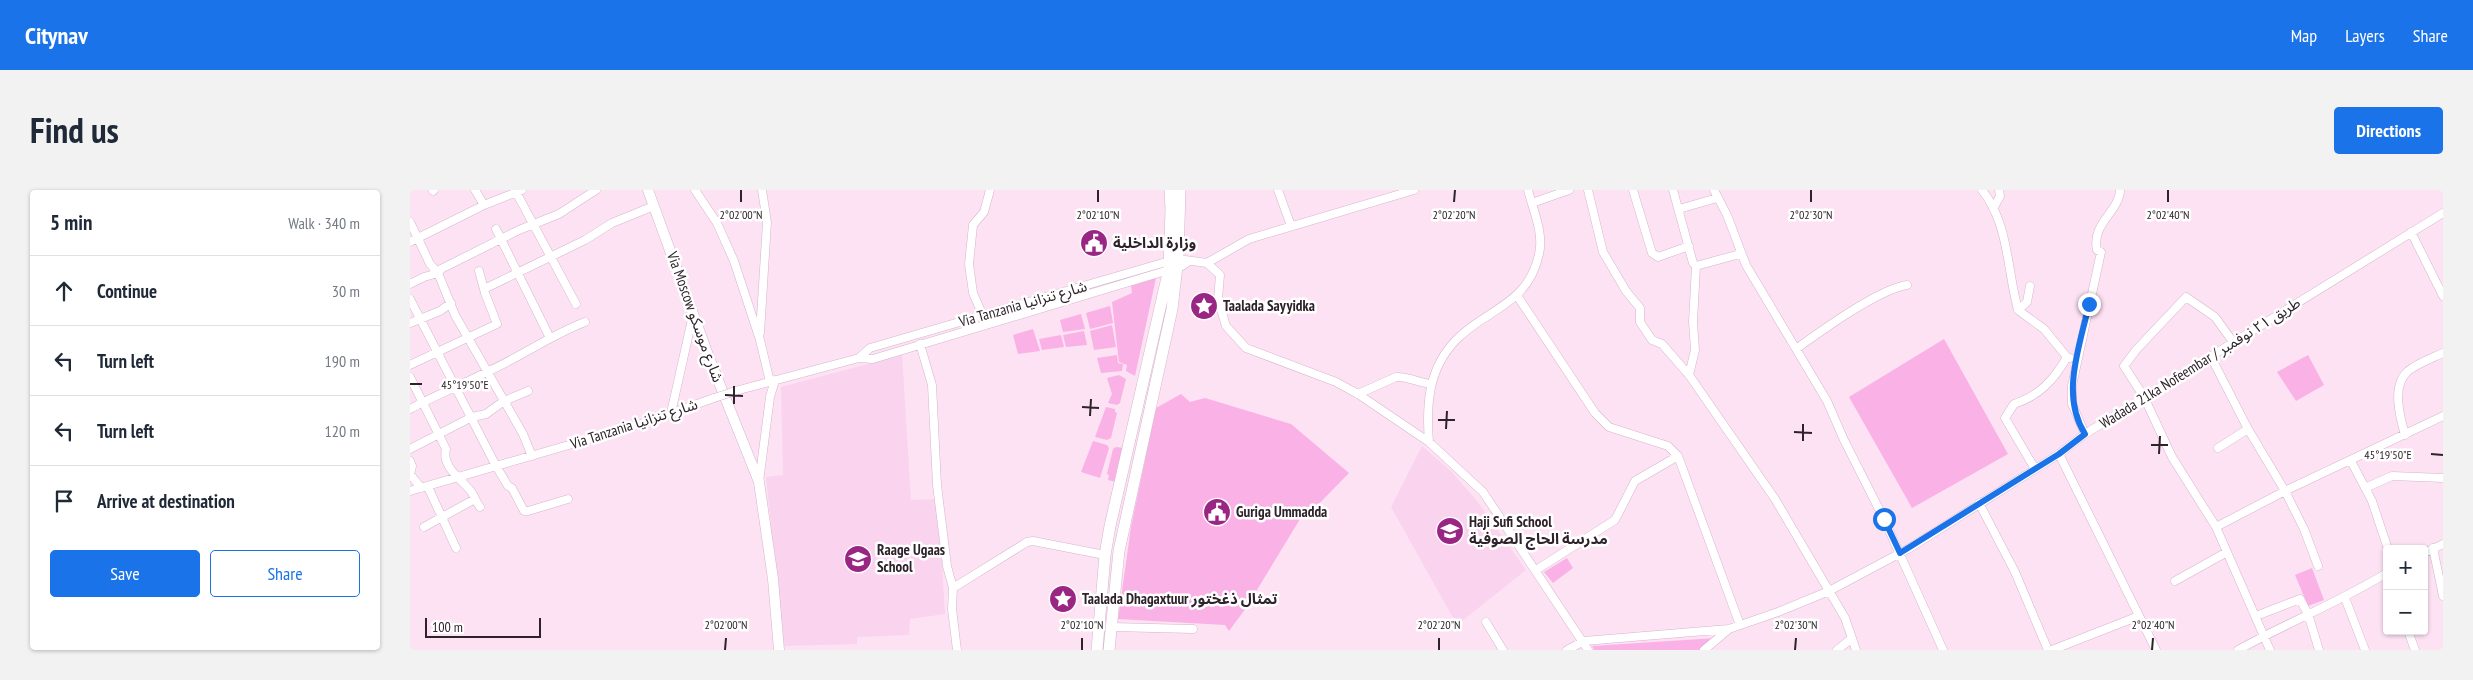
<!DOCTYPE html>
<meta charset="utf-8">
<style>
body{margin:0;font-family:"PT Sans Narrow","Noto Sans Arabic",sans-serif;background:#f2f2f3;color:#1f2937}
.controls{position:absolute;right:15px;bottom:15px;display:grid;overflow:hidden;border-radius:5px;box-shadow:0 1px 4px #0004}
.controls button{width:45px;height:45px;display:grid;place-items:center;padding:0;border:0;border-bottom:1px solid #e0e1e3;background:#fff;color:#1f2937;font:25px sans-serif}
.scale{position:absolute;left:15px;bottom:12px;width:116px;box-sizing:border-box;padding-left:5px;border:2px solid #2e232b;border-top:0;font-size:14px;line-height:18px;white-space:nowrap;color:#2e232b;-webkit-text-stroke:4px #fff;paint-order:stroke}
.stop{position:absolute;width:15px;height:15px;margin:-11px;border:4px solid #1a73e8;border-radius:50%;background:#fff}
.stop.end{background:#1a73e8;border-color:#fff;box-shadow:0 1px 5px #0008}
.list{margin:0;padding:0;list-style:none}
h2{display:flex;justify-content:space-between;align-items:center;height:65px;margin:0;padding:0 20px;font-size:21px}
h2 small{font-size:16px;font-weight:400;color:#747a83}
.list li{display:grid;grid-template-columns:32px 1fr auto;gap:15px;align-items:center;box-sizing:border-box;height:70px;padding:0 20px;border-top:1px solid #e0e1e3}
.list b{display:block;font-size:19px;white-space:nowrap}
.list em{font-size:16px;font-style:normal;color:#747a83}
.actions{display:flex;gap:10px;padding:15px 20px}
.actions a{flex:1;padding:11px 0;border:1px solid #1a73e8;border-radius:5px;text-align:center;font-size:18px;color:#1a73e8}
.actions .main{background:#1a73e8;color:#fff}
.icon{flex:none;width:28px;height:28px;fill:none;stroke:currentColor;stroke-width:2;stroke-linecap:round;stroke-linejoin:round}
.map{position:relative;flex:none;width:2033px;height:460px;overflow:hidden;border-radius:5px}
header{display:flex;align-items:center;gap:30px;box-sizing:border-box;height:70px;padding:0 25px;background:#1a73e8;color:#fff}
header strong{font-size:24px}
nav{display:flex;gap:28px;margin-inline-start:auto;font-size:18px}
.intro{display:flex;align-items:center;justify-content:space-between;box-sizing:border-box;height:120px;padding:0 30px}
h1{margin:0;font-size:35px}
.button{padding:12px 22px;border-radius:5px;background:#1a73e8;color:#fff;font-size:18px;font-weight:700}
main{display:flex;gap:30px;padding:0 30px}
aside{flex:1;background:#fff;border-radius:5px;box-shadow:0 1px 4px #0004}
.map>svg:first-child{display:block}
.built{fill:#fad3ee}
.green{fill:#fab1e6}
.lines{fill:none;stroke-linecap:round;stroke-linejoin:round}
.minor-casing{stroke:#d5b5cb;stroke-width:9}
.major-casing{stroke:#d5b5cb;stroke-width:11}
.highway-casing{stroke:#d5b5cb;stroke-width:12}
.minor{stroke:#fff;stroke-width:8}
.major{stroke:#fff;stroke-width:10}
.highway{stroke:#fff;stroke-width:11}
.minor-bridge-casing{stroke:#d5b5cb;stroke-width:9;stroke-linecap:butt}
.minor-bridge{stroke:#fff;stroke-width:8}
.route{stroke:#1a73e8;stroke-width:6}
.ticks{fill:none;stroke:#2e232b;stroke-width:2}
.labels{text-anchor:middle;stroke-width:5;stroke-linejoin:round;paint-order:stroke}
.poi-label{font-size:15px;font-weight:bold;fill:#2e232b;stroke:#fff;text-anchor:start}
.street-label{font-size:15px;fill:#2e232b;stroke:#fff}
.ticks-label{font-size:12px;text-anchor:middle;fill:#2e232b;stroke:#fff;stroke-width:5;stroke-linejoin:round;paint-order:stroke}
</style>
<header>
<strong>Citynav</strong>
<nav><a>Map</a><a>Layers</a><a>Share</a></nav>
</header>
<div class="intro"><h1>Find us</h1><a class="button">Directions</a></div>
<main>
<aside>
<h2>5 min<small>Walk · 340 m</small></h2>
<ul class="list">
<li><svg class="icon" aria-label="ahead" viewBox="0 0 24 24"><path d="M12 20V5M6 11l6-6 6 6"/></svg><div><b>Continue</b></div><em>30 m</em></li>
<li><svg class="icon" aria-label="left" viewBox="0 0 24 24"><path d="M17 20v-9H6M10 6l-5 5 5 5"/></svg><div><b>Turn left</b></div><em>190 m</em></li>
<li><svg class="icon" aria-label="left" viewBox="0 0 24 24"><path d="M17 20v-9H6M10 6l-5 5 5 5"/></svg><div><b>Turn left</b></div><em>120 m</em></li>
<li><svg class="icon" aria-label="arrive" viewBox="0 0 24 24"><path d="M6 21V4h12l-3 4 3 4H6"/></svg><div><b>Arrive at destination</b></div></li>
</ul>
<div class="actions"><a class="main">Save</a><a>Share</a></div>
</aside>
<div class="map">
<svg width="2033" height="460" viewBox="0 0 2033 460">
<rect width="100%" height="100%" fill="#fde2f4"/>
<path class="built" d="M492,165L501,310L528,309L535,424L500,429L499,445L447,447V454L374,456L356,287L373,285L371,197Z
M1012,256L1041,281L1067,311L1116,380L1047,435L981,317Z"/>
<path class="green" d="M746,88L725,186L716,181L717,175L709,172L702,112L722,103L721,96Z
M700,116L703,133L680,139L676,123Z
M671,124L675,139L653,142L650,130Z
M702,135L706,157L684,160L680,141Z
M623,139L630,161L608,164L603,145Z
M674,141L677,155L656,157L653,145Z
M651,145L654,157L632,160L629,149Z
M1534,149L1598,264L1502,318L1439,207Z
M707,165L708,173L713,174L712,181L691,183L687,168Z
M1898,165L1914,195L1886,211L1867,182Z
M709,185L716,189L710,213L707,215L698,213L702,204L697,188Z
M771,204L780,212L795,208L881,234L939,283L897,326L890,329L836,418L819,441L815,435L708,429L721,337L746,218Z
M696,217L705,219V222L707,223L701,248L697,250L685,247Z
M683,251L697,255L699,258L690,288L671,282Z
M706,257L715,258L706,292L698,290L699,285L697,284L703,259Z
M1157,368L1163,378L1143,393L1134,382Z
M1902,378L1914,410L1898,416L1885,385Z
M1306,448L1289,460H1184L1182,456Z"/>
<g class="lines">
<g class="minor-casing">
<path id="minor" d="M65,0L74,15
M105,0L166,114
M285,0L307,33L324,71L350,150L360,192
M868,0L881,36
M1178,0L1193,62L1216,101L1230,118V132L1242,150L1252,154L1279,185L1365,309L1435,428L1446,460
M1223,0L1242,63L1248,67L1279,56
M1263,0L1283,73L1286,76L1283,132L1285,160L1279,185
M1304,0L1317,25L1336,75L1417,211L1434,250L1474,329L1533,460
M1572,0C1599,34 1597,80 1608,120L1634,139L1657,167
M23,1L24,0
M1122,13L1159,0
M1584,17L1590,6L1589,0
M1269,19L1307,8
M0,32L20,74L28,83L45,125L113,244L122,266
M86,39L140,148
M2001,42L2033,106
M0,52L74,15L112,0
M775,70L797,73
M797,73L810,85L808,109L813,126L816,136L836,158L926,192L948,204L1019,252L1073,302L1178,460
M797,73L839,49L1004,0
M1286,76L1330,64
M0,94L14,87L28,83L31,79L109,40L149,24L186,0
M74,99L175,50L202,33L244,16
M1108,107L1185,223L1199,237L1258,256L1268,266L1330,435
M0,109L86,276L98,296L102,298L114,321H118L158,309
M1608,120L1617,112L1620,96
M573,126L563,103L559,74L563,35L574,22L580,0
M0,133L30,121L41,113
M350,143L357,32L352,0
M1823,152L1805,127L1776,107L1727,159L1714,176L1734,207L1762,267L1806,337L1860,460
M510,154L522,195L527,295L537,376L543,398
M1386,159C1411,141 1469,99 1497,95
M1801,167L1838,239L1875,301L1894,339L1908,376
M449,168L460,158L763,70
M0,175L87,134L75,103L69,81
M0,187L36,259C31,276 51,289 60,300C64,305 66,312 70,317
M329,200L449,168L463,169L772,76L778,72
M948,204L986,187C998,186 1009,193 1021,194
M0,219C26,205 53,194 79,181C112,166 141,145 175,132
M261,223L283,125
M1675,244L1662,214V196L1691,62L1687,60C1681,33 1710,21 1710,0
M1995,245C1990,227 1981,196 1998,181C2008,173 2022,168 2033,163
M1019,252C1016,215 1018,178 1047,149C1078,118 1118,115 1129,64C1134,43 1123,20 1118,0
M1808,258L1838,239
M0,259L62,227L76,224L94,211L118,201
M1649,264L1746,460
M0,271L2,276L0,284L11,298
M1941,271L1962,311L1978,359
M1625,279L1595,228L1604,214C1629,206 1644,190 1657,167L1660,168
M349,292L360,207L365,190
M18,297L46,358
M1955,298L1982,286L2033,288
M0,301L231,234L304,208
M1569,313L1605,382L1638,460
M14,337L65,309
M1806,337L1875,301L2033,226
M2023,358L2033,406
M2014,363L2033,354
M1126,380L1205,330L1225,291L1268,266
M1765,391L1817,362
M1935,408L1955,460
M1846,426L1890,409L1898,424L1909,460
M1076,432L1093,460
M702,437L783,439
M1998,441L2005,460
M547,460L542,419L543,398L617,352L623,351L695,365
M1157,460L1174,451L1319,439L1368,422L1419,401L1498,359L1649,264L1675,244L2033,23
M1294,460L1319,439
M1427,460L1441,449
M1642,460L1729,426
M1828,460C1877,433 1929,412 1977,383"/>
</g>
<g class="major-casing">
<path id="major" d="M238,0L298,165L349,292L363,389L369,460"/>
</g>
<g class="highway-casing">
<path id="highway" d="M687,460L695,365L700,336L759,79L761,19L760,0
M699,460L709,361L762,119L768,67L770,0"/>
</g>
<use href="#minor" class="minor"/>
<use href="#major" class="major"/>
<use href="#highway" class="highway"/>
<g class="minor-bridge-casing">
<path id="minor-bridge" d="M304,208L329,200"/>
</g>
<use href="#minor-bridge" class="minor-bridge"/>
</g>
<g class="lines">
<path class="route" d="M1474,329L1490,363L1649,264L1675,244C1650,205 1670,156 1679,114"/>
</g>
<path class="ticks" d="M331,12V0M688,12V0M1044,12L1045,0M1401,12V0M1758,12V0M0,194H12M315,205L333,206M324,214V196M672,217L689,218M680,226L681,209M1028,230H1045M1036,239L1037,221M1384,242L1402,243M1393,251V234M1741,255H1758M1749,264L1750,246M2021,264L2033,265M315,460L316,448M672,460V448M1029,460V448M1385,460L1386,448M1742,460L1743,448"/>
<defs>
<g id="civic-disc" transform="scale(1.4375)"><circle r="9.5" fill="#992683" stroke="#fff"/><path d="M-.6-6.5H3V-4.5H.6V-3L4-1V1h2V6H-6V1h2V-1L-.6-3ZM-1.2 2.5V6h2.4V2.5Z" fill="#fff"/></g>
<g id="sight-disc" transform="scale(1.4375)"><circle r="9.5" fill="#992683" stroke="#fff"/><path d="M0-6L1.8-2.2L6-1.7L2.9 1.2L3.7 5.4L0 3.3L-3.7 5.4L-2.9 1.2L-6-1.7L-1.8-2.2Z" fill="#fff"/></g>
<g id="school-disc" transform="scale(1.4375)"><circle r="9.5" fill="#992683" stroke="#fff"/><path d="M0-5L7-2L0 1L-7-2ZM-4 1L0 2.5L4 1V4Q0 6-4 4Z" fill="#fff"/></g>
</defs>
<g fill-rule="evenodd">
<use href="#civic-disc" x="684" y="53"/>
<use href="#sight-disc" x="794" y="116"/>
<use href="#civic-disc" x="807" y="322"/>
<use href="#school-disc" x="1040" y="341"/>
<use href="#school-disc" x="448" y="369"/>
<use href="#sight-disc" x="653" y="409"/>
</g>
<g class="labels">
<g class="poi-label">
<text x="703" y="58">وزارة الداخلية</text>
<text x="813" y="121">Taalada Sayyidka</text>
<text x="826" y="327">Guriga Ummadda</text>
<text x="1059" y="337">Haji Sufi School<tspan x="1059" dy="17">مدرسة الحاج الصوفية</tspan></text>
<text x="467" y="365">Raage Ugaas<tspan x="467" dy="17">School</tspan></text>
<text x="672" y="414">Taalada Dhagaxtuur تمثال ذغختور</text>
</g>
<g class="street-label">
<text transform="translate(613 114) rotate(-16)" y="5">Via Tanzania شارع تنزانيا</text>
<text transform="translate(285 127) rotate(70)" y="5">Via Moscow شارع موسكو</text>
<text transform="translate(1790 173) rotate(-32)" y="5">Wadada 21ka Nofeembar / طريق ٢١ نوفمبر</text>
<text transform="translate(224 234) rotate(-18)" y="5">Via Tanzania شارع تنزانيا</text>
</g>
</g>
<g class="ticks-label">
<text x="331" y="29">2°02'00"N</text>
<text x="688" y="29">2°02'10"N</text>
<text x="1044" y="29">2°02'20"N</text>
<text x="1401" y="29">2°02'30"N</text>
<text x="1758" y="29">2°02'40"N</text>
<text x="55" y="199">45°19'50"E</text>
<text x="1978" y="269">45°19'50"E</text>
<text x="316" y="439">2°02'00"N</text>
<text x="672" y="439">2°02'10"N</text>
<text x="1029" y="439">2°02'20"N</text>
<text x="1386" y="439">2°02'30"N</text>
<text x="1743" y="439">2°02'40"N</text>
</g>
</svg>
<div class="controls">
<button>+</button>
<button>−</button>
</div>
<div class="scale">100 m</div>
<div class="stop" style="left:1474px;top:329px"></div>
<div class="stop end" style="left:1679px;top:114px"></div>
</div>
</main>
